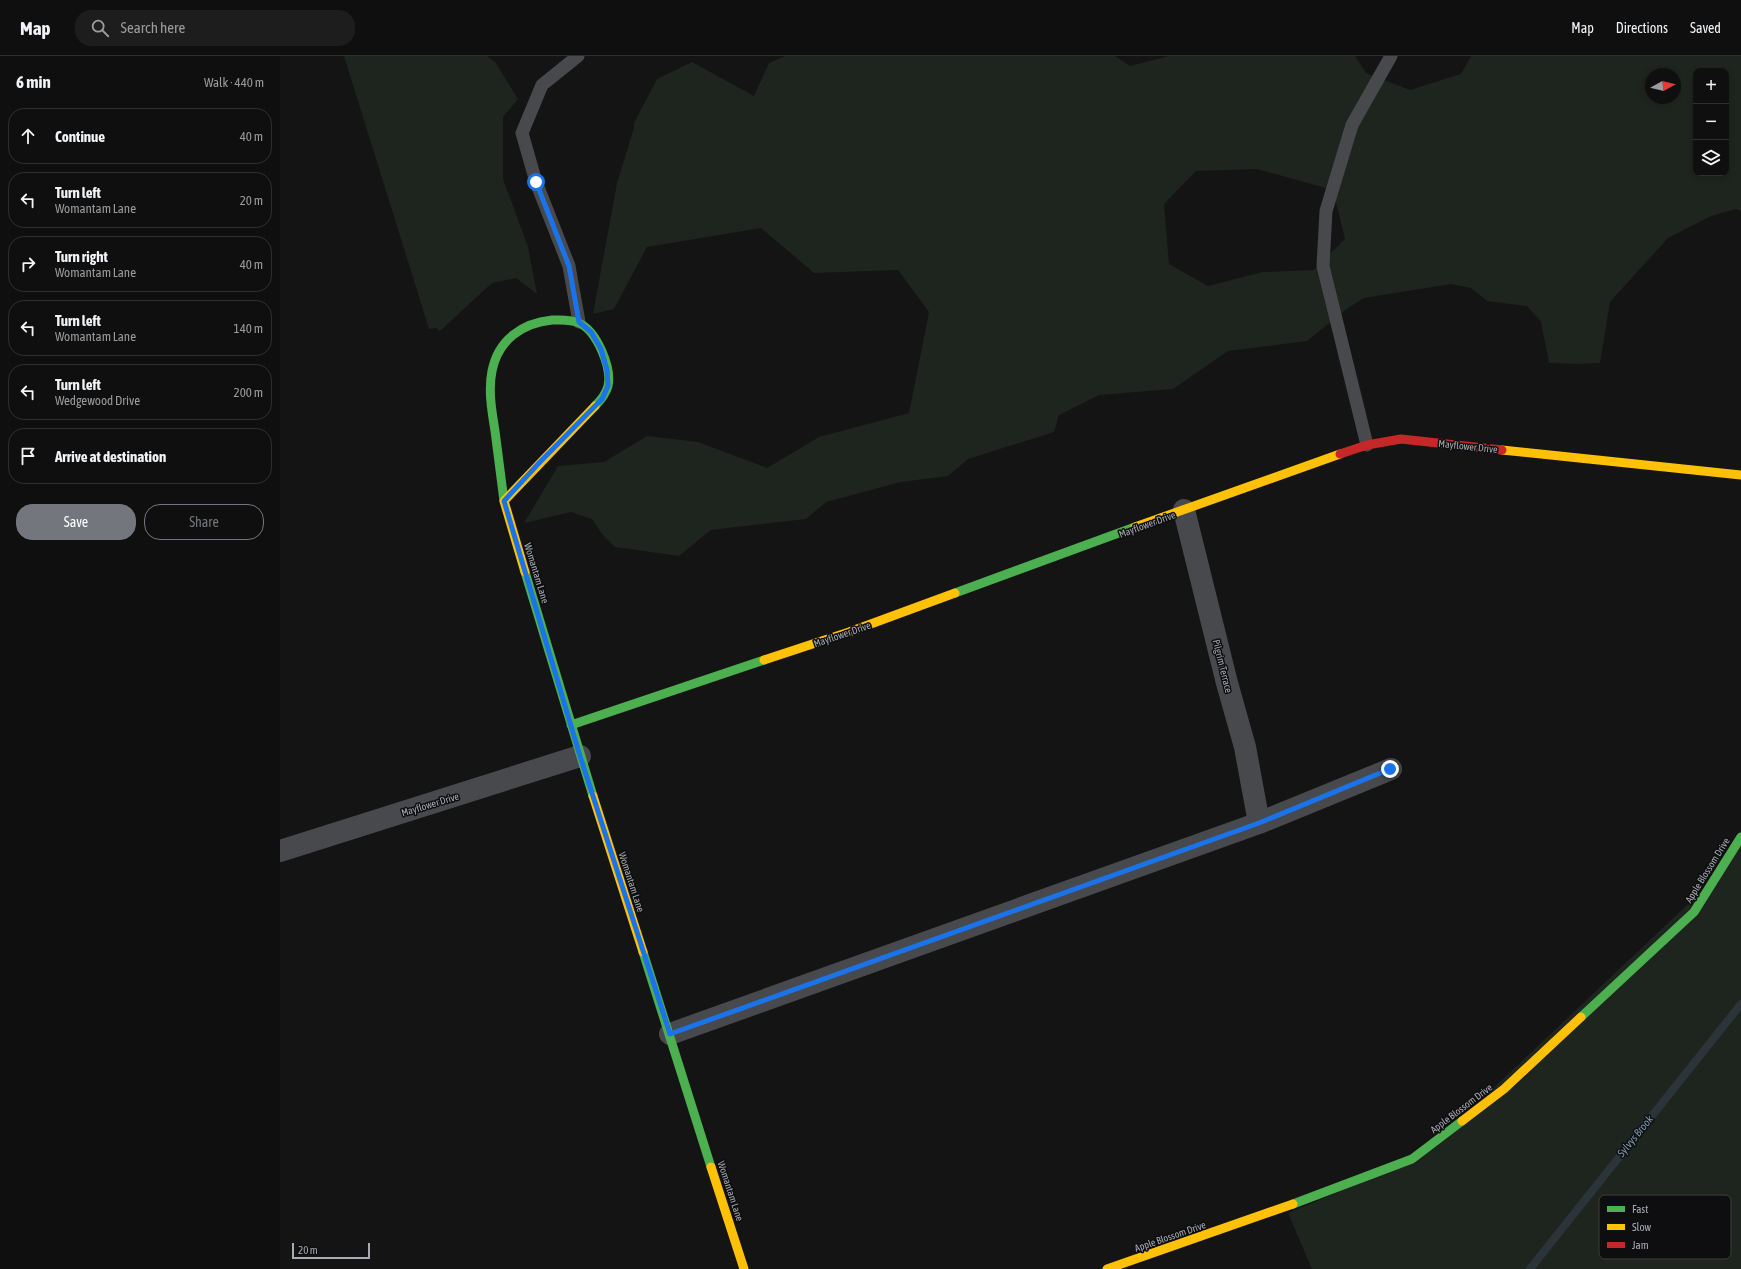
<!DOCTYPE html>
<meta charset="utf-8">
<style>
body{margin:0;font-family:"Asap Condensed",sans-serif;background:#1d1d1d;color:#f1f3f6}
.controls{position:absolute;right:12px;top:12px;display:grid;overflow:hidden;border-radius:8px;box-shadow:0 2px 6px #0003}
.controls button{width:36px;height:36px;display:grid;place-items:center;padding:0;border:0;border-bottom:1px solid #2f2f2f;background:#0f0f0f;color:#f1f3f6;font:20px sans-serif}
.compass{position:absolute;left:1365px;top:12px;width:36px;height:36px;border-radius:50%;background:#0f0f0f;box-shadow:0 2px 6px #0003;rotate:82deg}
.scale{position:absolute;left:12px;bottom:10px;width:78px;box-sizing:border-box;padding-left:4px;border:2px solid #a6abb4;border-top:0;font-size:11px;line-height:14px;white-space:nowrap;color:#a6abb4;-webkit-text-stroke:3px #0e0e10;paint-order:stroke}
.stop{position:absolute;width:12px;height:12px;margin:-9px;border:3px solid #1a73e8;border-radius:50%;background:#fff}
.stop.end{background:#1a73e8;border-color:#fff;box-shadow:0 1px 4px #0008}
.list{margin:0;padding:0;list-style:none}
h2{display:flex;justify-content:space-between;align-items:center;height:52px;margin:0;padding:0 16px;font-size:17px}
h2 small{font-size:13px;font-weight:400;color:#9b9c9e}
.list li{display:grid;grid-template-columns:26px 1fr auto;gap:12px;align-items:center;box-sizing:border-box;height:56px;margin:0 8px 8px;padding:0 8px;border:1px solid #2f2f2f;border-radius:16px}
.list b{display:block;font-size:15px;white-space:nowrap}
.list p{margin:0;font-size:13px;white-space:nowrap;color:#9b9c9e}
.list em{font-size:13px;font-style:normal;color:#9b9c9e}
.actions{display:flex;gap:8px;padding:12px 16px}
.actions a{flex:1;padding:9px 0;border:1px solid #73767c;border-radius:16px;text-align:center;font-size:14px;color:#73767c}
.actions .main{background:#73767c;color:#fff}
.icon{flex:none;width:22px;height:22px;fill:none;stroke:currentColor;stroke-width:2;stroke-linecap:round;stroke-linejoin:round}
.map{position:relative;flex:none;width:1461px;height:1213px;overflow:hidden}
header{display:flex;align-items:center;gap:24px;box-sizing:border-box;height:56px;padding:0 20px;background:#0f0f0f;border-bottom:1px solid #2f2f2f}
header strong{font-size:19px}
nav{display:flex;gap:22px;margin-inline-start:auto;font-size:14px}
.search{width:280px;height:36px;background:#1d1d1d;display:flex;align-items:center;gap:10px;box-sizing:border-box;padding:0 14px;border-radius:16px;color:#9b9c9e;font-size:15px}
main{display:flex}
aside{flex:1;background:#0f0f0f}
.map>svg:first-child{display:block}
.green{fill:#1e241e;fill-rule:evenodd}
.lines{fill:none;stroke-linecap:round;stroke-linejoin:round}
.stream{stroke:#2b3439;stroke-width:8}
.lane{stroke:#48494c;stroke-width:13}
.street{stroke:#48494c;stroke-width:22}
.fast{stroke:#4caf50;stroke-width:9}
.slow{stroke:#ffc107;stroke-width:9}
.jam{stroke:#c62828;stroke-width:9}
.route{stroke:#1a73e8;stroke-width:5}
.labels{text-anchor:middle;stroke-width:3;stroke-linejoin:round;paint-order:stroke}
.street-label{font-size:10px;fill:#a6abb4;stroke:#0e0e10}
.water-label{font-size:11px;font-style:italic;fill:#7e9bae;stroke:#0e0e10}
.key{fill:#0e0e10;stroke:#3c3d41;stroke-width:1}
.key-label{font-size:11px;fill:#a6abb4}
</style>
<header>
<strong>Map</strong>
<div class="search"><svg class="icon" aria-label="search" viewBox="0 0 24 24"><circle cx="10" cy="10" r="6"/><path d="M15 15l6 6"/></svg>Search here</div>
<nav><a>Map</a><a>Directions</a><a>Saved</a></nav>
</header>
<main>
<aside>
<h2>6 min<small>Walk · 440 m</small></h2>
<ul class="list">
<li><svg class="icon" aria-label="ahead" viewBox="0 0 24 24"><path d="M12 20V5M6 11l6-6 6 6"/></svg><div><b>Continue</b></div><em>40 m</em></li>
<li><svg class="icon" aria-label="left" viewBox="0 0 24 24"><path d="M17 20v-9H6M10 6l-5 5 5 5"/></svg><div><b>Turn left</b><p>Womantam Lane</p></div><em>20 m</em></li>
<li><svg class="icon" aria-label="right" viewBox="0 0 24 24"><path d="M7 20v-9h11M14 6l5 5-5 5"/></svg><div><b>Turn right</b><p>Womantam Lane</p></div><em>40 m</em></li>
<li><svg class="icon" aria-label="left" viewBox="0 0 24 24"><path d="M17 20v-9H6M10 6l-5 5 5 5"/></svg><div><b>Turn left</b><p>Womantam Lane</p></div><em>140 m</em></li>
<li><svg class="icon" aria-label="left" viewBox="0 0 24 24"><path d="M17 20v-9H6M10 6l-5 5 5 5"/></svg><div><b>Turn left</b><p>Wedgewood Drive</p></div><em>200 m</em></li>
<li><svg class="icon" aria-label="arrive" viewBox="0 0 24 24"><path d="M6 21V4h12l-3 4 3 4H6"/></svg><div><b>Arrive at destination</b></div></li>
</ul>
<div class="actions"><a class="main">Save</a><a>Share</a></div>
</aside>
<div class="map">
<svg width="1461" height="1213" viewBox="0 0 1461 1213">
<rect width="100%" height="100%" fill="#141414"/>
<path class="green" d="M64,0H207L216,7L238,43L223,61V123L248,191L257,238L236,222L212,227L160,275L157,272L149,273Z
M505,0H835L850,10L889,0H1075L1086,17L1130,34L1181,18L1191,0H1461V155L1456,153L1431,160L1388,182L1330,246L1320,307L1298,308L1269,307L1261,266L1247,250L1207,245L1191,232L1171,228L1084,242L1068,252L1027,285L948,295L893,333L819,339L779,359L774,376L688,403L668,420L621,426L546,446L526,463L431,474L399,500L335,491L322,478L312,463L291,456L244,467L278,410L324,406L367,380L418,386L487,412L539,381L629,357L649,256L618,214L534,217L481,172L367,191L334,253L313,258L337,127L354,72V67L377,23L412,6L474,40L489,7ZM1416,15H1446V117H1416ZM1371,18H1395V42H1371ZM977,113L1053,134L1065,183L1034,214L983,216L928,230L889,208L884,148L916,115Z
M1461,775V1213H1032L1008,1157L1138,1103L1424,833Z"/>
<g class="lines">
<path class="stream" d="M1250,1213L1461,948"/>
<path class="lane" d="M298,0L262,29L242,77L256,126L289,210L299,266
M1087,389L1043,210L1046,155L1072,69L1111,0"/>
<path class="street" d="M904,454L947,627L965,691L979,767
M0,795L300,700
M390,978L979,767L1111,713"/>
<path class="fast" d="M224,445C221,422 218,399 215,375C212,356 208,335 212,315C218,284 242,267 272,264C281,264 291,263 299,267C317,275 332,312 328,330C326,338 320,345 315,350
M245,516L313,740
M675,537L855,471
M291,669L484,604
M363,896L431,1111
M1301,961L1414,856L1461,781
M1013,1148L1132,1103L1182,1065"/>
<path class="slow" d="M1222,394L1461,419
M855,471L1060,398
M245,516L224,445L315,350
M484,604L569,576L675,537
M313,740L363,896
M1182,1065L1224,1033L1301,961
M431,1111L464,1213
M827,1213L1013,1148"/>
<path class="jam" d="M1060,398L1087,389L1121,383L1222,394"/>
</g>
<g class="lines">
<path class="route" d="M256,126L289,210L299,266L311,276L321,293L327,314L328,330L322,343L260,406L224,445L300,700L390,978L979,767L1110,713"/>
</g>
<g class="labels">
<g class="street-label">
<text transform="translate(1188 390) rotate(6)" y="4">Mayflower Drive</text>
<text transform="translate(867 468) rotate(-20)" y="4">Mayflower Drive</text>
<text transform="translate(257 517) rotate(73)" y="4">Womantam Lane</text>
<text transform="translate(562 578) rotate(-19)" y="4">Mayflower Drive</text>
<text transform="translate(943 610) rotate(76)" y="4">Pilgrim Terrace</text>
<text transform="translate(150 748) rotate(-17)" y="4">Mayflower Drive</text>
<text transform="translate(1427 814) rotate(-58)" y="4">Apple Blossom Drive</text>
<text transform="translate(352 826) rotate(72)" y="4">Womantam Lane</text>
<text transform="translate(1181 1052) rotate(-37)" y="4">Apple Blossom Drive</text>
<text transform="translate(451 1135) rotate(72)" y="4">Womantam Lane</text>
<text transform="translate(890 1180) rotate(-19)" y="4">Apple Blossom Drive</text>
</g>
<g class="water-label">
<text transform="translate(1355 1080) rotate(-51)" y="4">Sylvys Brook</text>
</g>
</g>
<rect x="1319" y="1139" width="132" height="64" rx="6" class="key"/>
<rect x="1327" y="1150" width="18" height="6" fill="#4caf50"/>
<rect x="1327" y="1168" width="18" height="6" fill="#ffc107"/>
<rect x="1327" y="1186" width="18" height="6" fill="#c62828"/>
<g class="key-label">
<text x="1352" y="1157">Fast</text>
<text x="1352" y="1175">Slow</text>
<text x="1352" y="1193">Jam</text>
</g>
</svg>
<div class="controls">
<button>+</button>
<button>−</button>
<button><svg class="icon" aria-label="layers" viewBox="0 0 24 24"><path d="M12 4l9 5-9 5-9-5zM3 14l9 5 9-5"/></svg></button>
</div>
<svg class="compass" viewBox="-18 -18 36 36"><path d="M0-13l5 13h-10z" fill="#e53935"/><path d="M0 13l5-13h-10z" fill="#9b9c9e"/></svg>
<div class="scale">20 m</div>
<div class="stop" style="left:256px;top:126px"></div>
<div class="stop end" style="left:1110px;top:713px"></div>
</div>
</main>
